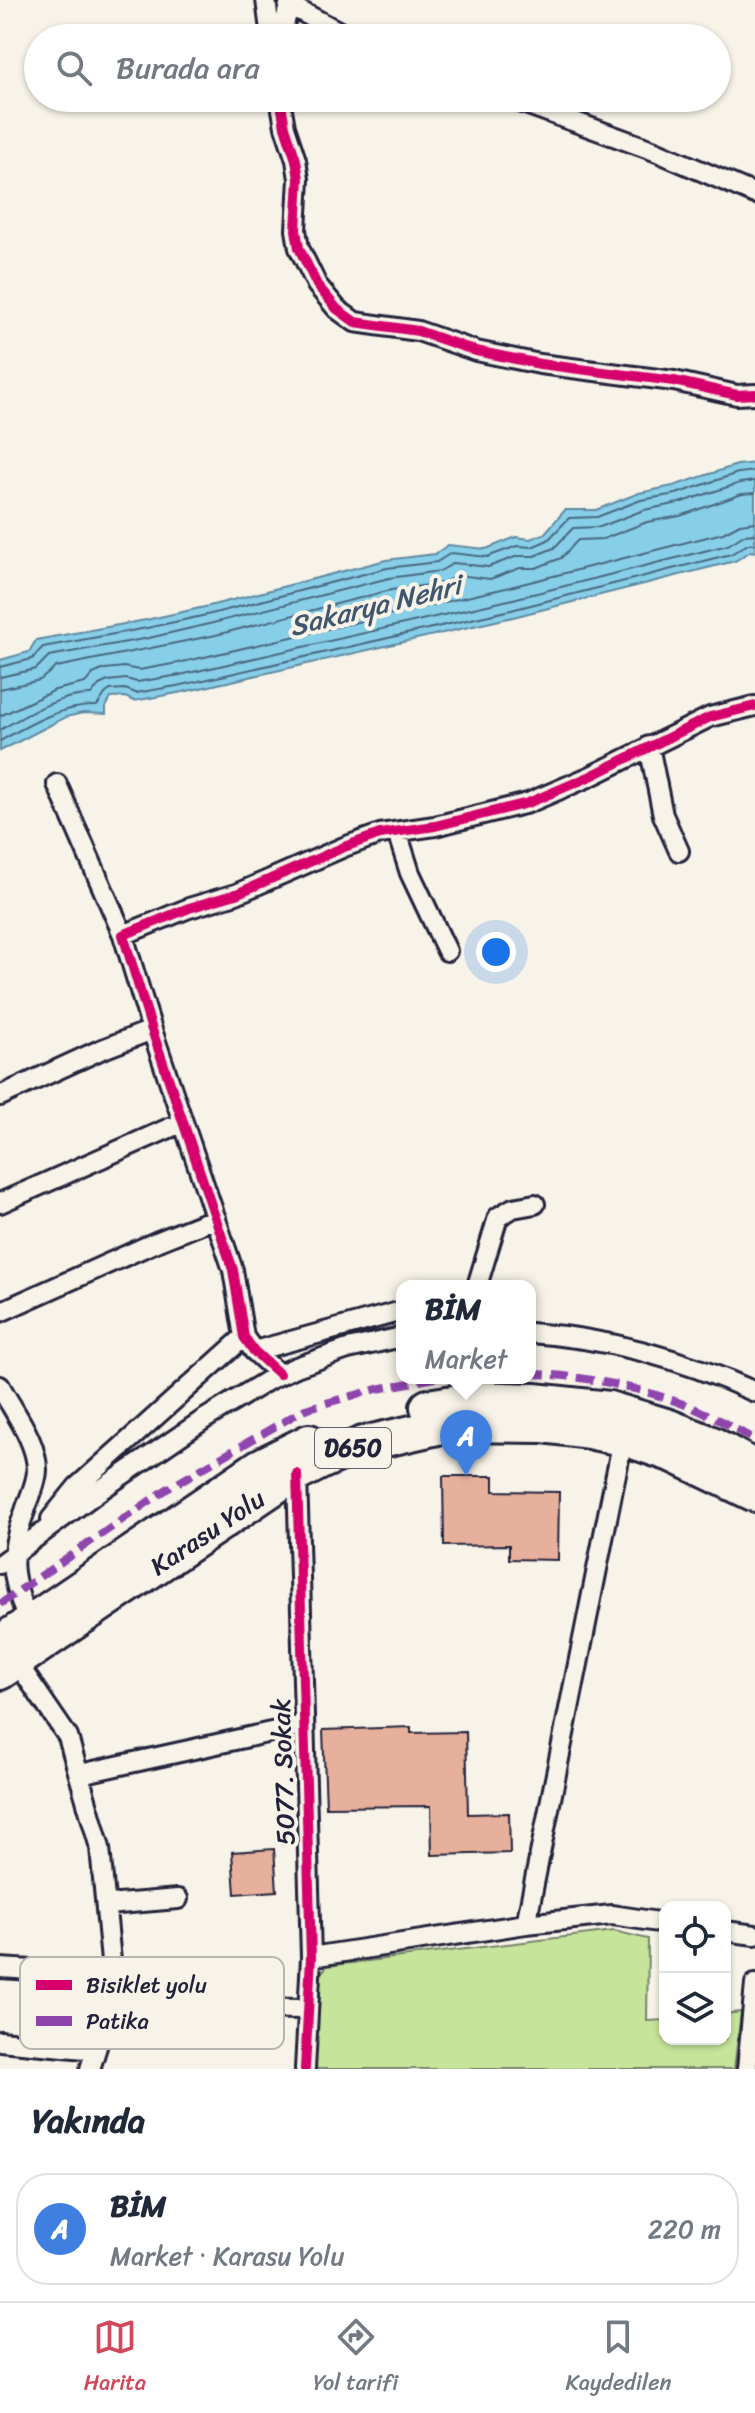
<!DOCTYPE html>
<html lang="tr">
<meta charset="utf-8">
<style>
body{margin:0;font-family:Sriracha,sans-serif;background:#f2f2f3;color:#1f2937}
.controls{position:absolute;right:24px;bottom:24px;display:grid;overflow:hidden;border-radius:16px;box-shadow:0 2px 6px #0004}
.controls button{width:72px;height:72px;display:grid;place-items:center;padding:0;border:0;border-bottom:2px solid #e0e1e3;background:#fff;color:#1f2937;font:40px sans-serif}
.you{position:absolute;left:496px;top:952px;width:28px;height:28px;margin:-20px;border:6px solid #fff;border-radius:50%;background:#1a73e8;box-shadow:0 0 0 12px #1a73e833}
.badge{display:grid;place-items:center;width:52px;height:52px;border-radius:50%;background:#d1495b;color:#fff;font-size:26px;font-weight:700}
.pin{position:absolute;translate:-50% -66px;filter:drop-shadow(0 2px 4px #0008)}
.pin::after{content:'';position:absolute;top:42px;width:28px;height:24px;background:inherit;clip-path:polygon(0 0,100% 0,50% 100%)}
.popup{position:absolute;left:396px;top:1280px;width:140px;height:104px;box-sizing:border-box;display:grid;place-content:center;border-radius:16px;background:#fff;filter:drop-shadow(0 2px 6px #0005);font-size:26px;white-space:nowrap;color:#747a83}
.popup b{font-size:30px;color:#1f2937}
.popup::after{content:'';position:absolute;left:50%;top:100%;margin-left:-16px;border:16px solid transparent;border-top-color:#fff}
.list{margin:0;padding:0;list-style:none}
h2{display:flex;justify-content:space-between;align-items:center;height:104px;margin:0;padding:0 32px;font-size:34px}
h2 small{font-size:26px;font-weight:400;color:#747a83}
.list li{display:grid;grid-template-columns:52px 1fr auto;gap:24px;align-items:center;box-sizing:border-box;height:112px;margin:0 16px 16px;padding:0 16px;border:2px solid #e0e1e3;border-radius:32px}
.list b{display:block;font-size:30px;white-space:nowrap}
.list p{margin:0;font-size:26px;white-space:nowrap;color:#747a83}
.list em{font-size:26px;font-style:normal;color:#747a83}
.icon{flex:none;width:44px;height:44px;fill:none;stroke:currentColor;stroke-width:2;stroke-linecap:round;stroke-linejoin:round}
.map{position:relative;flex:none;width:755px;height:2069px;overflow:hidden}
.search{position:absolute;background:#fff;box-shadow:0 2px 6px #0004;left:24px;right:24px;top:24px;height:88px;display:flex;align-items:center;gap:20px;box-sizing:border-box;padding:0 28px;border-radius:44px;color:#747a83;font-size:30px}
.sheet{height:232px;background:#fff}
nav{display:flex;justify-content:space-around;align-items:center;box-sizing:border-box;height:112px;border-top:2px solid #e0e1e3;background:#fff;font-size:22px;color:#747a83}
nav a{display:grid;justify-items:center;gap:4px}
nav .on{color:#d1495b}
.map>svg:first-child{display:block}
.green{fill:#c7e49b;stroke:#74836b;stroke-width:2}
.water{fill:#87cfe8;stroke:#5f8aa3;stroke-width:2}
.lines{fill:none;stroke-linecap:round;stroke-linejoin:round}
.shore{stroke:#4a6780;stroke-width:2}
.building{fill:#e7b09c;stroke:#22223b;stroke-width:2}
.street-casing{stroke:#22223b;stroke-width:24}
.highway-casing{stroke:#22223b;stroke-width:40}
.street{stroke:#f7f3e8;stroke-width:18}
.highway{stroke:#f7f3e8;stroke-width:34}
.quiet{stroke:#8e44ad;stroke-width:8;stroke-dasharray:16 8;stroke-linecap:butt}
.cycleway-casing{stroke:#f7f3e8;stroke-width:15}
.cycleway{stroke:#d6006c;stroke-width:10}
.labels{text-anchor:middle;stroke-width:8;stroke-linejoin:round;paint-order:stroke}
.shield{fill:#f7f3e8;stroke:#62616f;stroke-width:2}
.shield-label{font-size:24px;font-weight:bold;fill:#22223b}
.street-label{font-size:26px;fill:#22223b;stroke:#f7f3e8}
.water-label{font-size:28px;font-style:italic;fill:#40566f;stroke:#f7f3e8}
.key{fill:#f7f3e8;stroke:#b7b4b4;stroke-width:2}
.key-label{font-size:22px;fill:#22223b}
</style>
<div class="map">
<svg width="755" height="2069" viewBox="0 0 755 2069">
<rect width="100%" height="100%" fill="#f7f3e8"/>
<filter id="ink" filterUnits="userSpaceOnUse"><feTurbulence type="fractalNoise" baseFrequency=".0125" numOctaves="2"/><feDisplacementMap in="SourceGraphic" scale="16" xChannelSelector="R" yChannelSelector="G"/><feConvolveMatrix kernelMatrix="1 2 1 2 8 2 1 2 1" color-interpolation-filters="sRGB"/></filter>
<g filter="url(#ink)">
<path class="green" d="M614,1931L648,1939L647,2021L665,2020V2039H725V2014L741,2012L734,2069H313L316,1979L327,1966Z"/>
<path class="water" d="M755,463V552L751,551L735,561L513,617L183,692L134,701L125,697L111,698L106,707V714L83,713L66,717L0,751V660L29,652L36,640L146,620L209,606L386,560L435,554L448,545L486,549L516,537L530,539L544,534L565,510H596L639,493L673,486L737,465Z"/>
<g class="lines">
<path class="shore" d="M0,667L32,659L43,647L147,628L211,614L387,568L437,562L451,553L487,557L517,546L532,547L548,540L569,518L597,517L641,500L676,494L738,473L755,471
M0,677L36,669L49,656L149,638L213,623L389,578L440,571L454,563L488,567L518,556H534L554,548L573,528L600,527L644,510L679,503L740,483L755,481
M0,689L40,680L56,667L216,635L391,590L443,583L458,575L490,579L520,568H536L561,558L578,540L603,539L647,522L680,516L742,494L755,493
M0,716L55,690L85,683L93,674L105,669L124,667L139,670L178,663L506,588L723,533L740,524L755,522
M0,730C26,715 60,694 91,695L99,685L108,681L126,679L137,682L180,675L509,600L728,545L744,535L755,534
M0,741C30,724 62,705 97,706L105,694L110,690L125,689L136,693L182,685L511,610L731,554L748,544H755"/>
</g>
<path class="building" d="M443,1476H494V1491L559,1492L558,1560L509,1559V1545L444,1546Z
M411,1727V1733L466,1732L468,1814L509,1813L510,1853L432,1855L431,1806L326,1807L323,1730Z
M274,1849L277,1891L235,1894L232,1852Z"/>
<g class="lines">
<g class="street-casing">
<path id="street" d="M266,0L271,38
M281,38L289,5L351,38
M280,98L285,127L296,160L299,179L296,230L299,248L317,285L337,309L355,322L418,331L476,351L540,364L674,381L737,395L755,394
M509,98L655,151L755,194
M649,746L663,815L679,851
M57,784L123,935
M397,832L410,873L447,951
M0,1096L100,1050L152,1030
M0,1203L183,1122
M477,1286L498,1217L513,1208L535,1204
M0,1312L156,1242L216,1218
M530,1333C609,1338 683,1359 755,1392
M254,1351L402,1311
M279,1374L254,1351L244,1337L233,1270L152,1030L123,935L189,908L236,894L344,847L380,834L435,826L528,803L591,776L710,717L755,706
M0,1386C13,1411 37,1441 37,1470C37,1483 29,1498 25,1511C7,1557 11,1578 29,1623
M297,1474L311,1957L305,2069
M51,1519L77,1487L244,1337
M0,1564L99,1491L203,1420L270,1379L296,1367L348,1349L402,1337
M16,1661L68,1737L100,1848L114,1992L90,2069
M80,1774L303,1725
M107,1905L178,1899
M526,1924L623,1439
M725,1931L755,1935
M311,1957L526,1924L612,1915L665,1923
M0,1968L112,1975
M109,2007L307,2009
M0,2041L96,2050
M747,2069L755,1984"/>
</g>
<g class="highway-casing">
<g id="highway">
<path d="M428,1407L478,1399L534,1401L609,1409L669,1427L712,1444L755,1468"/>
<path d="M0,1643L259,1467L309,1442"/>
<path id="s1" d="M0,1672L283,1481L322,1461L363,1444L451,1424L542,1425L588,1431L630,1440L674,1455L755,1494"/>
</g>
</g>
<use href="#street" class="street"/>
<use href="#highway" class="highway"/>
<path class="quiet" d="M530,1374C581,1374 653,1390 700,1411C719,1419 737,1430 755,1440
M0,1604L167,1489L305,1409L377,1389L436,1378"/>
<g class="cycleway-casing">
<path id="cycleway" d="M280,98L285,127L296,160L299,179L296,230L299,248L317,285L337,309L355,322L418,331L476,351L540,364L674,381L737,395L755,394
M279,1374L254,1351L244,1337L233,1270L152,1030L123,935L189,908L236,894L344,847L380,834L435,826L528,803L591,776L710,717L755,706
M297,1474L311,1957L305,2069"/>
</g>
<use href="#cycleway" class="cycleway"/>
</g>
</g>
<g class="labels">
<rect class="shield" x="315" y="1428" width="76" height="40" rx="6"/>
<g class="shield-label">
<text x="353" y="1456">D650</text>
</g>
<g class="street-label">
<text dy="9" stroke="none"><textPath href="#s1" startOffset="250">Karasu Yolu</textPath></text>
<text transform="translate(283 1772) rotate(-92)" y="9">5077. Sokak</text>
</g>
<g class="water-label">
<text transform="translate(375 605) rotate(-14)" y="10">Sakarya Nehri</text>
</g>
</g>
<rect x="20" y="1957" width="264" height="92" rx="12" class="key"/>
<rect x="36" y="1980" width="36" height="10" fill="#d6006c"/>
<rect x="36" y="2016" width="36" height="10" fill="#8e44ad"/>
<g class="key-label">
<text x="86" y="1993">Bisiklet yolu</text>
<text x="86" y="2029">Patika</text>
</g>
</svg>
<div class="controls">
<button><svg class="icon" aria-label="locate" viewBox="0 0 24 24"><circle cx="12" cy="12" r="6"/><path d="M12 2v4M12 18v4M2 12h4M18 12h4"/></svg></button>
<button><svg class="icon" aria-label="layers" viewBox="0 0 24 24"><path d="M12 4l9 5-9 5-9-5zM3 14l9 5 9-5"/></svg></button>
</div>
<div class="you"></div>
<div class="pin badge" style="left:466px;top:1476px;background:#3f7fe0">A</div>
<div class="popup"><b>BİM</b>Market</div>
<div class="search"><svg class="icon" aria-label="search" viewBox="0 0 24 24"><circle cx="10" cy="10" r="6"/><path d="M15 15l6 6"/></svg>Burada ara</div>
</div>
<section class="sheet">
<h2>Yakında<small></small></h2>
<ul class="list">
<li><span class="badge" style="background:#3f7fe0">A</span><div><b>BİM</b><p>Market · Karasu Yolu</p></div><em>220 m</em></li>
</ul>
</section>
<nav>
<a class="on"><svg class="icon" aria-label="map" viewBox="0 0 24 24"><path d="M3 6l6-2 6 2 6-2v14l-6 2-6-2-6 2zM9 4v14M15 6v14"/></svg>Harita</a>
<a><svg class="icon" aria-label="directions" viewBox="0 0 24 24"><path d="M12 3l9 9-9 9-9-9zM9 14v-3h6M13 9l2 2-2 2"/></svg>Yol tarifi</a>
<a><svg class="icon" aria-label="saved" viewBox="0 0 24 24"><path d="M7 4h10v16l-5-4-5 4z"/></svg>Kaydedilen</a>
</nav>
